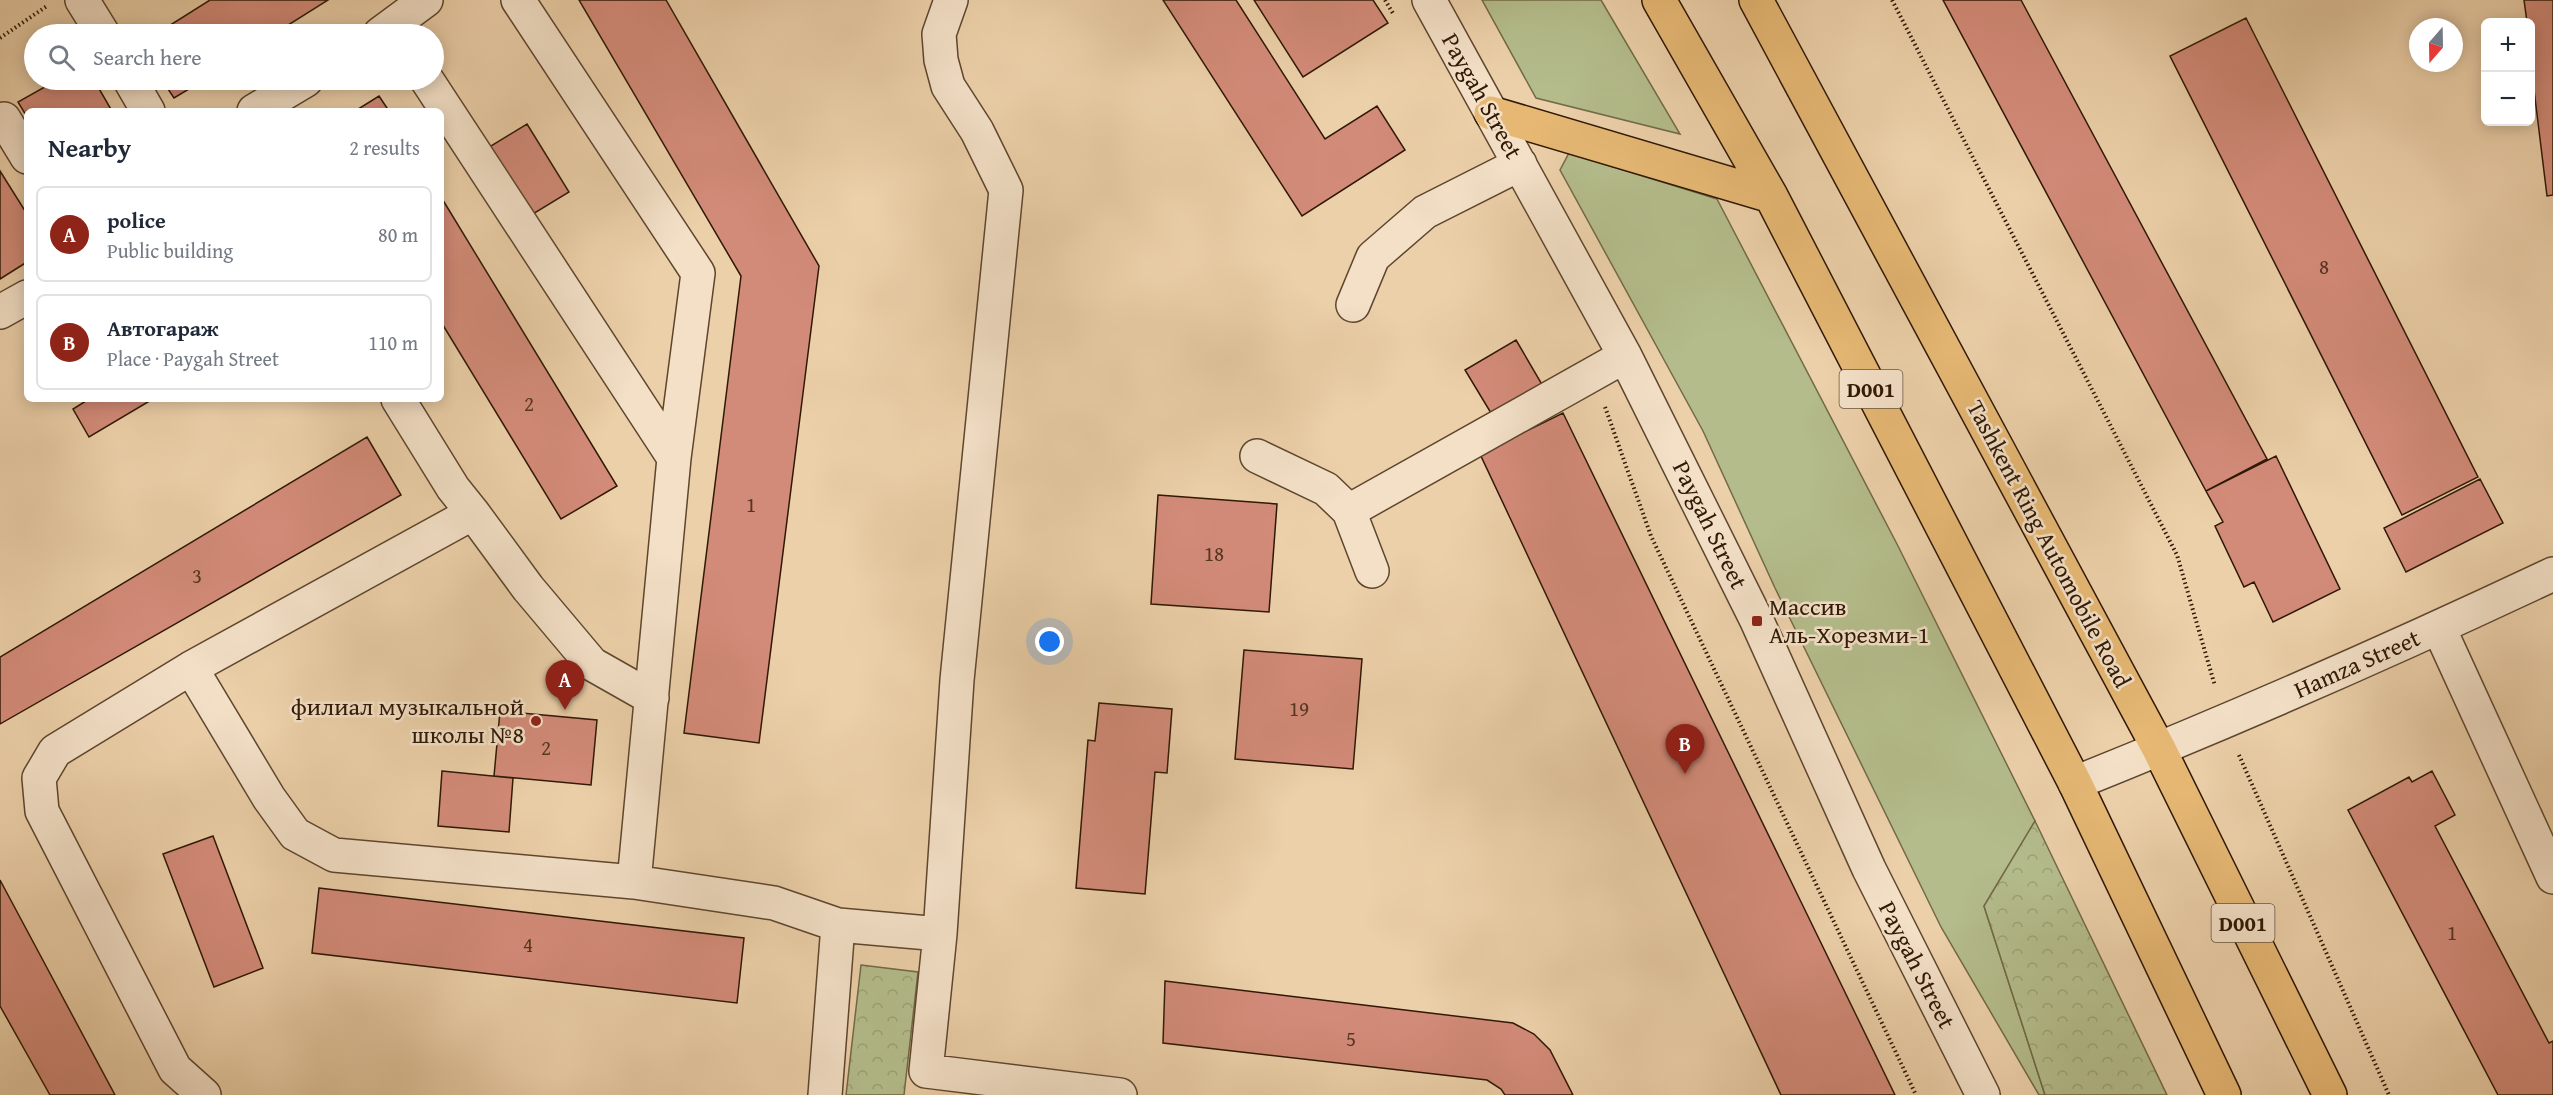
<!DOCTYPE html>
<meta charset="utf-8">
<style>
body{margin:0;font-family:"Gentium Book Plus",serif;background:#f6f6f7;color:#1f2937}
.controls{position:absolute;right:18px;top:18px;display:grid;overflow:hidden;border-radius:9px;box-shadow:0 3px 15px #0003}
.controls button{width:54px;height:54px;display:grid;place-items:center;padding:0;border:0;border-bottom:2px solid #e0e1e3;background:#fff;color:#1f2937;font:30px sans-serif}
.compass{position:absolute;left:2409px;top:18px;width:54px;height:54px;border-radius:50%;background:#fff;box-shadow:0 3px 15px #0003;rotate:200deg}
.you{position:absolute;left:1050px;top:642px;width:21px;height:21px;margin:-15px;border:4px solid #fff;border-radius:50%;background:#1a73e8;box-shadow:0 0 0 9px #1a73e833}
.badge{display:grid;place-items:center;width:39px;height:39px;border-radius:50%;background:#8f2418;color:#fff;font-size:20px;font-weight:700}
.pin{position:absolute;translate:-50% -50px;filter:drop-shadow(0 2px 3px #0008)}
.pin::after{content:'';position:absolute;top:32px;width:21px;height:18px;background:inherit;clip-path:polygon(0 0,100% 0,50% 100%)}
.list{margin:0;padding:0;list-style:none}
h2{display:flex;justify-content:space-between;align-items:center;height:78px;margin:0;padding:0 24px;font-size:26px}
h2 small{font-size:20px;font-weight:400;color:#747a83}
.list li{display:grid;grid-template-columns:39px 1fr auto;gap:18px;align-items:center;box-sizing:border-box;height:96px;margin:0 12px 12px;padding:0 12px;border:2px solid #e0e1e3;border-radius:9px}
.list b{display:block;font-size:22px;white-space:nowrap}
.list p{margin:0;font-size:20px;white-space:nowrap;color:#747a83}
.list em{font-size:20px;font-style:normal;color:#747a83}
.icon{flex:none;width:33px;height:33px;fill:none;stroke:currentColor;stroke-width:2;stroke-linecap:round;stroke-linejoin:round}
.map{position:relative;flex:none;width:2553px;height:1095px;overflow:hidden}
.search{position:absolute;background:#fff;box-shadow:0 3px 15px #0003;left:24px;top:24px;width:420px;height:66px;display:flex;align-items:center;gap:15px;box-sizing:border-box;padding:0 21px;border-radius:33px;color:#747a83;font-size:22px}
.panel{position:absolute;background:#fff;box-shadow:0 3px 15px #0003;left:24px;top:108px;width:420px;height:294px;border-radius:9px}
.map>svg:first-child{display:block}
.grass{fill:#b4bc8b;stroke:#726a48;stroke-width:1.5}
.forest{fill:url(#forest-crowns);stroke:#726a48;stroke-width:1.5}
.building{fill:#d38b79;stroke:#2f1805;stroke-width:1.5}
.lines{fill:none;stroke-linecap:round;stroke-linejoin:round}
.minor-casing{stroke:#5e462e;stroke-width:36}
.highway-casing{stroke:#2f1805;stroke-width:36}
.path{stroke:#2f1805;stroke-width:4;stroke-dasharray:1.5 3;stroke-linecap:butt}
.minor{stroke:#f3e0c7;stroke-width:33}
.highway{stroke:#e6b874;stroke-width:33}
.poi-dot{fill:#8f2418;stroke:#f3e0c7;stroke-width:2}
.labels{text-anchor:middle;stroke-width:5;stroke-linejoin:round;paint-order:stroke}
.number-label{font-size:21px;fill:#583522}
.shield{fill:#f3e0c7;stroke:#6a543f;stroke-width:1.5}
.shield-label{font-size:22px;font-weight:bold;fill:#2f1805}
.street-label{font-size:24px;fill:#2f1805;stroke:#f3e0c7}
.poi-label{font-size:24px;fill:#2f1805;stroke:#f3e0c7;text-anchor:start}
</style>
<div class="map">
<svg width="2553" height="1095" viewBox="0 0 2553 1095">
<defs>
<pattern id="forest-crowns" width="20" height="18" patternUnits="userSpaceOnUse" patternTransform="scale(1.5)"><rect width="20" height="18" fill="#b4bc8b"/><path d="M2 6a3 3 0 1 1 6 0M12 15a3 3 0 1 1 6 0" fill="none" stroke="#9ba176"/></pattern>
</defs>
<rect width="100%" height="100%" fill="#ecd0a9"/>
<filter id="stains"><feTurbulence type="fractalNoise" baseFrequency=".00333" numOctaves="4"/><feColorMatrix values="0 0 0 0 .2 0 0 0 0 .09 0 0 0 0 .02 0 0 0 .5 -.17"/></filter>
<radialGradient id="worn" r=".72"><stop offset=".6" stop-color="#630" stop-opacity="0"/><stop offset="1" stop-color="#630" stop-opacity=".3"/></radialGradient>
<path class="grass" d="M1482,0H1601L1680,134L1536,98Z
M1569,153L1717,199L1898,546L2035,821L1984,906L2045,1095H2039L1941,927L1775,588L1703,431L1560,170Z"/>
<path class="forest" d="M2035,821L2167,1095H2045L1984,906Z
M861,965L918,972L904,1095H846Z"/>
<path class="building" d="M210,0H328L274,34H156Z
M579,0H666L819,266L759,743L684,733L741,276Z
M1163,0H1236L1325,139L1377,106L1405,150L1302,216Z
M1254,0H1373L1388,23L1303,77Z
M1943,0H2021L2267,459L2206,491Z
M2524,0H2553V195L2547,196L2530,57V22H2527Z
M2246,18L2478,477L2402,515L2170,56Z
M57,80H94L112,111H27V117L18,102Z
M162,80H204L174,98Z
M379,96L389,111H355Z
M527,124L569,192L528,217L486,149Z
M0,171L27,214V262L0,279Z
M441,197L617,486L561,519L441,322Z
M1516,340L1547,393L1497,423L1465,370Z
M89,399H153L89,437L73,409Z
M1563,413L1895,1095H1781L1480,454Z
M367,437L401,495L0,724V657Z
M2276,456L2340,589L2273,622L2254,582L2244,587L2215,526L2223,522L2206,491Z
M2480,479L2503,523L2406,572L2384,528Z
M1158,495L1277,504L1269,612L1151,604Z
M1244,650L1362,659L1353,769L1235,759Z
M1099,703L1172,709L1167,773L1155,772L1145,894L1076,888L1088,740L1095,741Z
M500,711L597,720L591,785L494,776Z
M442,771L513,778L509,832L438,826Z
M2432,771L2455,815L2435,826L2549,1043L2553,1041V1095H2498L2348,810L2409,777L2412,782Z
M213,836L263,968L214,987L163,854Z
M0,880L115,1095H50L0,1006Z
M319,888L744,938L737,1003L312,953Z
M1165,981L1513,1023L1534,1034L1550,1050L1573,1095H1505L1501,1089L1487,1080L1163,1043Z"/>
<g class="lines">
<g class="minor-casing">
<path id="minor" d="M82,0L103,34
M518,0L698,273L674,458L634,882
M951,0L939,34L941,60L948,86L977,131L1006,190L957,680L940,934L926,1071L1120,1095
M1429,0L1625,356L1757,621L1869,869L1983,1095
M380,34L426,0
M130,80L148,111
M427,80L674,458
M254,111L306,80
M4,119L27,157
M1353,305L1373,257L1425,212L1520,164
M0,312L27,297
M1257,456L1326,489L1349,511L1372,571
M1349,511L1625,356
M473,513L528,588L592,664L652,698
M2439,628L2553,877
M191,668L269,798L295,834L334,855L634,882L774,903L838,925L825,1095
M2075,783C2237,718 2396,648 2553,574
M838,925L940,934
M204,1095L175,1069L42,811L39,778L55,751L191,668L473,513L453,488L398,399"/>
</g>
<g class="highway-casing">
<path id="highway" d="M1659,0L1771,196L2075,783L2224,1095
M1756,0L2159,749L2330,1095
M1491,113L1771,196"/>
</g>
<path class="path" d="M1385,0L1394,15
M1892,0L2177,555L2215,686
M0,38L47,6
M1605,407L1651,536L1916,1095
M2239,755L2389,1095"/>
<use href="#minor" class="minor"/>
<use href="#highway" class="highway"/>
</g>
<g class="poi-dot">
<rect x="1751" y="615" width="12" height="12" rx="3"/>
<circle cx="536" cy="721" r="6"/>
</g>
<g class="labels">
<g class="number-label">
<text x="2324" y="274">8</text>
<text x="529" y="411">2</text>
<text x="751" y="512">1</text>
<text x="1214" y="561">18</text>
<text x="197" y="583">3</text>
<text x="1299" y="716">19</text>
<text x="546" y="755">2</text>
<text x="2452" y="940">1</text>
<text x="528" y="952">4</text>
<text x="1351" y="1046">5</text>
</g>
<g class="shield">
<rect x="1839.5" y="370" width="63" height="38" rx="4.5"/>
<rect x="2211.5" y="904" width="63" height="38" rx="4.5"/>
</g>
<g class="shield-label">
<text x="1871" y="397">D001</text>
<text x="2243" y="931">D001</text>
</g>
<g class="street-label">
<text transform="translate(1482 96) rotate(61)" y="8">Paygah Street</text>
<text transform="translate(1710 525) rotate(64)" y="8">Paygah Street</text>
<text transform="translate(2049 544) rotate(62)" y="8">Tashkent Ring Automobile Road</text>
<text transform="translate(2357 664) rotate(-24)" y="8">Hamza Street</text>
<text transform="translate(1917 965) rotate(63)" y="8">Paygah Street</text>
</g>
<g class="poi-label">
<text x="1769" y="615">Массив<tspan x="1769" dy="28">Аль-Хорезми-1</tspan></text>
<text x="524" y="715" text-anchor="end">филиал музыкальной<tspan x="524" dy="28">школы №8</tspan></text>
</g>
</g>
<rect width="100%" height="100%" filter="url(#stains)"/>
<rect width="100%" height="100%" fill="url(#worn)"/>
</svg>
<div class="controls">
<button>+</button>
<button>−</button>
</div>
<svg class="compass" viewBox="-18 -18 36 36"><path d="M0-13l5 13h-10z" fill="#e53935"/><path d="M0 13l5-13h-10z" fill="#747a83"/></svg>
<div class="you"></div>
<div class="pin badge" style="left:565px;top:710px">A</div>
<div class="pin badge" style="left:1685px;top:774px">B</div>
<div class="search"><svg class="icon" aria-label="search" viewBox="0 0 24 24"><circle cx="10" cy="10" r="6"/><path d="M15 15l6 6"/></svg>Search here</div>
<section class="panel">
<h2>Nearby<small>2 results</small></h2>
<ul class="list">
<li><span class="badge">A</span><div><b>police</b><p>Public building</p></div><em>80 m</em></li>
<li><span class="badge">B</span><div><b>Автогараж</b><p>Place · Paygah Street</p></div><em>110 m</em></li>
</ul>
</section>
</div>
